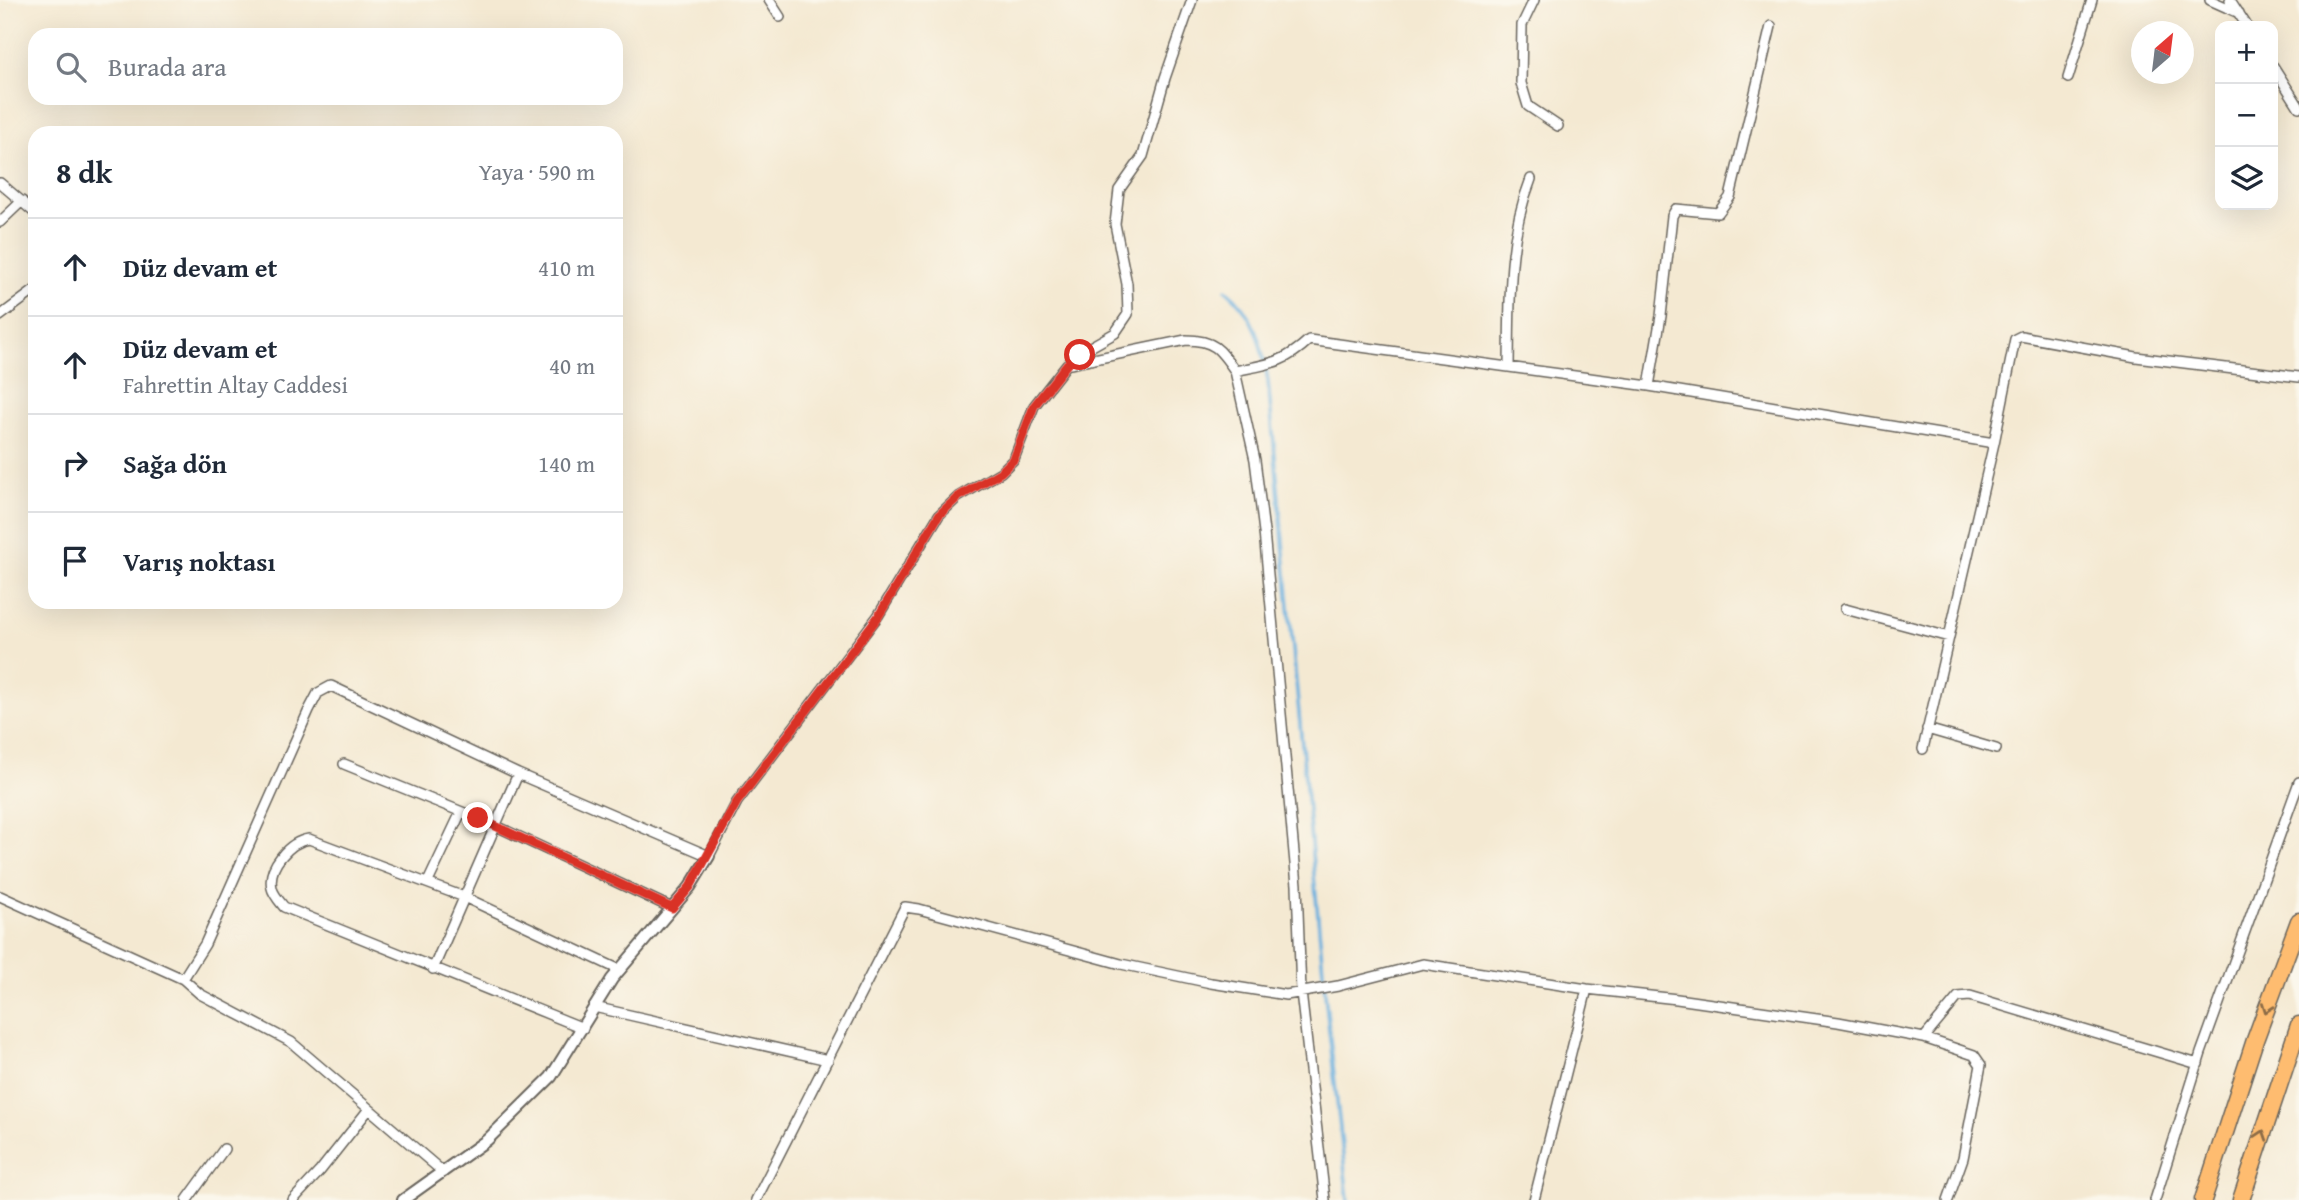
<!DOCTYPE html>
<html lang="tr">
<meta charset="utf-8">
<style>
body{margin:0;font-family:"Gentium Book Plus",serif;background:#f2f2f3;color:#1f2937}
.controls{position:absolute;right:21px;top:21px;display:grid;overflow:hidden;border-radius:14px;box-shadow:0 7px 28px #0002}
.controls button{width:63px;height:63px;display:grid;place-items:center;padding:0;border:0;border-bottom:2px solid #e0e1e3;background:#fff;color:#1f2937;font:35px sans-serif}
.compass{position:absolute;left:2131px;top:21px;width:63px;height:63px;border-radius:50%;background:#fff;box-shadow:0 7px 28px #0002;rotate:28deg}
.stop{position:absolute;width:21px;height:21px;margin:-16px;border:5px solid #d93025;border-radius:50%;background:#fff}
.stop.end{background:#d93025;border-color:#fff;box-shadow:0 2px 7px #0008}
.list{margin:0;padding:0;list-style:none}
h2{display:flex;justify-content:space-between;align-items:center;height:91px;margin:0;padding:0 28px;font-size:30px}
h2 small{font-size:23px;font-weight:400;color:#747a83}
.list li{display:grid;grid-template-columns:46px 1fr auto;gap:21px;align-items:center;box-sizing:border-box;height:98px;padding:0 28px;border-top:2px solid #e0e1e3}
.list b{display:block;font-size:26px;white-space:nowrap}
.list p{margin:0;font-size:23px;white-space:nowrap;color:#747a83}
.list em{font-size:23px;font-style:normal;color:#747a83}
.icon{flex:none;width:38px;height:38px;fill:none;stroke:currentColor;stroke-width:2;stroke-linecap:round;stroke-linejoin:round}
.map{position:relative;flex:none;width:2299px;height:1200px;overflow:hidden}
.search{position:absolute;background:#fff;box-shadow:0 7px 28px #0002;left:28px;top:28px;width:595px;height:77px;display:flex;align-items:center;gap:18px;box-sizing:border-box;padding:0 24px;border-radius:21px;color:#747a83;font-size:26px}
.panel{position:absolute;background:#fff;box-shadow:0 7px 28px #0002;left:28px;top:126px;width:595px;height:483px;border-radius:21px}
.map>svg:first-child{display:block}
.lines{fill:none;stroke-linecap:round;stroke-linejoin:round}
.stream{stroke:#68afde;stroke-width:3.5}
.minor-casing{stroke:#68645c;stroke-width:12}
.tertiary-casing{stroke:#68645c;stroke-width:14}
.motorway-casing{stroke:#68645c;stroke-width:19}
.minor{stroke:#fff;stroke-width:9}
.tertiary{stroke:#fff;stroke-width:10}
.motorway{stroke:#febc70;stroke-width:16}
.oneway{stroke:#8d6c46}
.route{stroke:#d93025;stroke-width:9}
</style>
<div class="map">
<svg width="2299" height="1200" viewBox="0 0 2299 1200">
<rect width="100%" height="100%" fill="#fbf7ec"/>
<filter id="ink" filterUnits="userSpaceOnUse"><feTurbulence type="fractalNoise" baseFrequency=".0143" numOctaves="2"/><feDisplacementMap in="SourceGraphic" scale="14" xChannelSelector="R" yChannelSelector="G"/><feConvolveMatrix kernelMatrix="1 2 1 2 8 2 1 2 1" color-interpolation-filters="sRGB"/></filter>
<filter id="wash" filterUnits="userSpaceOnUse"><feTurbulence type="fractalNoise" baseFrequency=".00686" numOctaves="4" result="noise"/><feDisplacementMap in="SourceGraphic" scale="28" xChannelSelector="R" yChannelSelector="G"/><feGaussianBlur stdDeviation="1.57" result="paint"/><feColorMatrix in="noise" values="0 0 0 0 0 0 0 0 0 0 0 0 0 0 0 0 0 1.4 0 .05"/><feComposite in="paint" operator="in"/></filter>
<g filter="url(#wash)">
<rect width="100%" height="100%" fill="#f4e9d2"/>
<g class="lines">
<path class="stream" d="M1226,290C1255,313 1262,346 1268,381L1326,1003L1348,1200"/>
</g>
</g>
<g filter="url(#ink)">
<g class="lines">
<g class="minor-casing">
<path id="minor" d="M769,0L780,17
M1534,0L1522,25L1521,83L1528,106L1558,126
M2210,0L2239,13
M2230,0L2247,26
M2273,66L2299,107
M2068,78L2092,0
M0,183L35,213
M0,222L22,201
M0,316L35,290
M1070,364L1186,340C1214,340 1220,349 1235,371C1268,364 1283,364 1309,340L1649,386L1994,443
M1509,367C1510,303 1507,239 1531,179
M1235,371L1255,460L1264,532L1297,885L1301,992L1325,1200
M1649,386L1661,316L1672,216L1676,209L1718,213L1730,197L1771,26
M1845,609L1949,637
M1927,729L1996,749
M1923,749L1994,443L2015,339L2021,336L2136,357L2299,377
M344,764L494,825L672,908
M428,882L461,812
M0,896L183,979L200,994L291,1042L443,1172
M433,969L518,774
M183,979L205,944L309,710L318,693L331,686L518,774L709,856L737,802L878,616L939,515L958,497L1001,472L1014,459L1034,406L1067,364L1092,346L1115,333L1128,314L1127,284L1115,224L1119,190L1143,156L1165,78L1192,0
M594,1007L828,1060
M583,1028L284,907C280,902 273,894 272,888C267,867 289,842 309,839L464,897L620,970
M1924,1038L1958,997L1970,996L2198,1064
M187,1200L224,1149
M293,1200L320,1171L369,1109
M756,1200L905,907L919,909L1121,964L1211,983L1286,995L1338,986L1423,964L1587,989L1677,999L1838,1022L1924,1038L1974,1055L1981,1065L1963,1158L1948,1200
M1534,1200L1587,989
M2155,1200L2201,1053L2299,782"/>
</g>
<g class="tertiary-casing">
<path id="tertiary" d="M403,1200L487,1140L551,1077L612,979L690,887L709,856"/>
</g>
<g class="motorway-casing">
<path id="motorway" d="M2203,1200L2255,1040L2299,921
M2241,1200L2299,1025"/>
</g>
<use href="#minor" class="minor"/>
<use href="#tertiary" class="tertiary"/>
<use href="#motorway" class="motorway"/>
</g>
<defs><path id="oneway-chevron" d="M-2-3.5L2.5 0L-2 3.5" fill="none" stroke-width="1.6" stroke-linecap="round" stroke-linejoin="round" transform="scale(1.75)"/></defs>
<g class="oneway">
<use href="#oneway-chevron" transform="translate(2267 1008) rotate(110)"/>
<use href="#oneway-chevron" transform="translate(2262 1135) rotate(-72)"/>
</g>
</g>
<g class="lines" filter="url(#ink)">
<path class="route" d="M478,818L672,908L690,887L737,802L878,617L939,515L958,497L1001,472L1014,459L1034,406L1067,364L1080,355"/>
</g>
</svg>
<div class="controls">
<button>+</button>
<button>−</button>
<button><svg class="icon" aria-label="layers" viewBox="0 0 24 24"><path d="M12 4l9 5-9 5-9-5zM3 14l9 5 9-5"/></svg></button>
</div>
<svg class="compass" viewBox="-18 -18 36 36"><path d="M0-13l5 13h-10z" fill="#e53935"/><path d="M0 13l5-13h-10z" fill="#747a83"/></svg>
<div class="stop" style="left:1080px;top:355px"></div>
<div class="stop end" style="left:478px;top:818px"></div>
<div class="search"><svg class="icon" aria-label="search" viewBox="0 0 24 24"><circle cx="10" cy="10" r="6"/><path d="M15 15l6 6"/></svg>Burada ara</div>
<section class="panel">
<h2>8 dk<small>Yaya · 590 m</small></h2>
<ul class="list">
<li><svg class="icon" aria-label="ahead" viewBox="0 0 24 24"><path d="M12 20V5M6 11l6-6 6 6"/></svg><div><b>Düz devam et</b></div><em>410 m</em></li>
<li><svg class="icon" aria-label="ahead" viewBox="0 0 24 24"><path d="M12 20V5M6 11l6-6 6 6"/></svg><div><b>Düz devam et</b><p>Fahrettin Altay Caddesi</p></div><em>40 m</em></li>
<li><svg class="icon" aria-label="right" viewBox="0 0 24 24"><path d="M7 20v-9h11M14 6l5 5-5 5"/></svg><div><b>Sağa dön</b></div><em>140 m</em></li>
<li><svg class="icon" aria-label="arrive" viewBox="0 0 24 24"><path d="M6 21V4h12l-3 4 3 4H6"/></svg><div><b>Varış noktası</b></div></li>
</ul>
</section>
</div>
